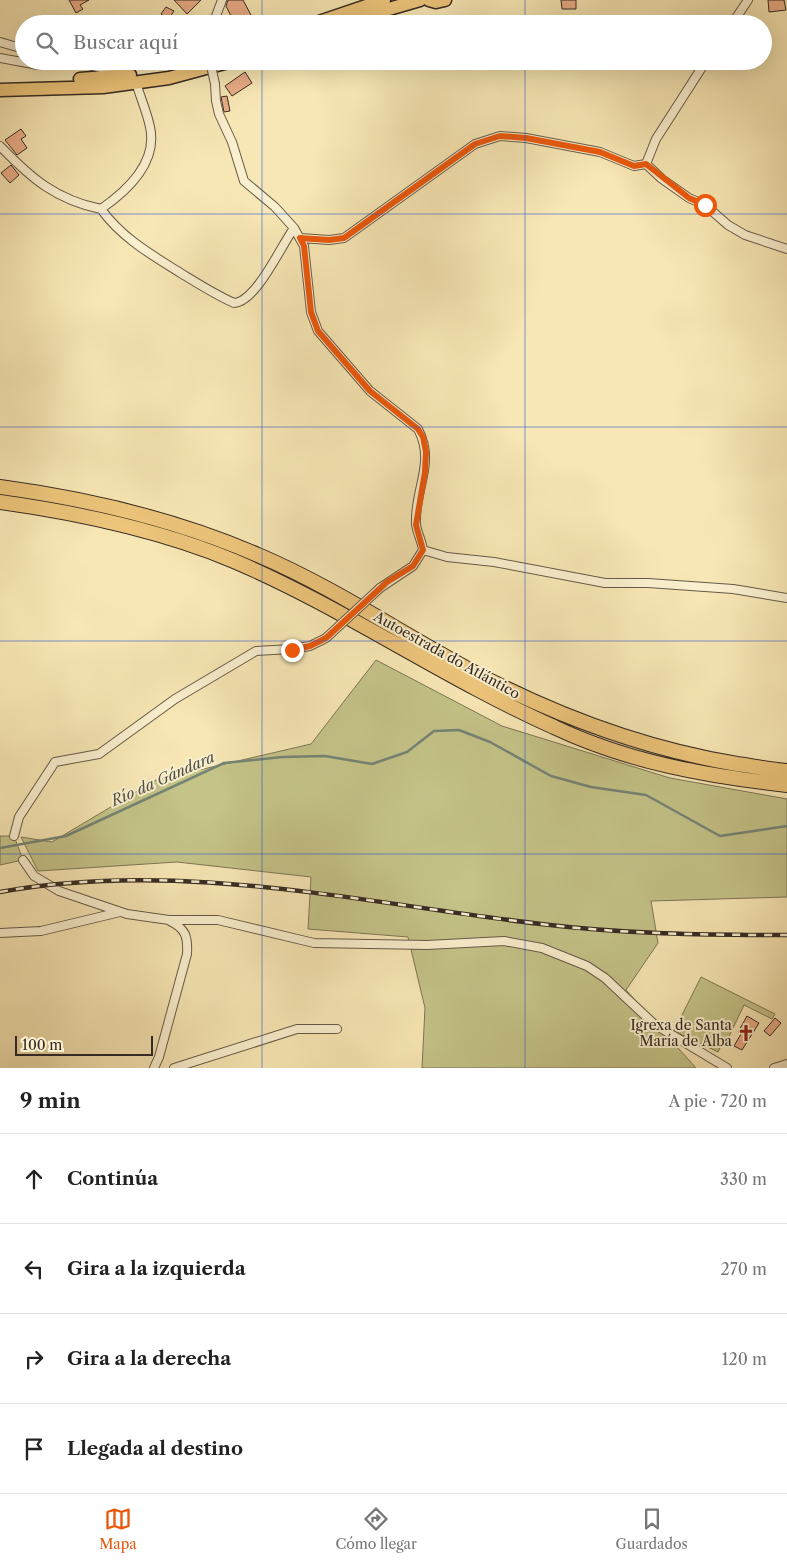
<!DOCTYPE html>
<html lang="es">
<meta charset="utf-8">
<style>
body{margin:0;font-family:"Libre Caslon Text",serif;background:#f2f2f2;color:#222}
.scale{position:absolute;left:15px;bottom:12px;width:138px;box-sizing:border-box;padding-left:5px;border:2px solid #362b24;border-top:0;font-size:14px;line-height:18px;white-space:nowrap;color:#362b24;-webkit-text-stroke:4px #faefce;paint-order:stroke}
.stop{position:absolute;width:15px;height:15px;margin:-11px;border:4px solid #ea580c;border-radius:50%;background:#fff}
.stop.end{background:#ea580c;border-color:#fff;box-shadow:0 1px 5px #0008}
.list{margin:0;padding:0;list-style:none}
h2{display:flex;justify-content:space-between;align-items:center;height:65px;margin:0;padding:0 20px;font-size:21px}
h2 small{font-size:16px;font-weight:400;color:#767676}
.list li{display:grid;grid-template-columns:32px 1fr auto;gap:15px;align-items:center;box-sizing:border-box;height:90px;padding:0 20px;border-top:1px solid #e0e0e0}
.list b{display:block;font-size:19px;white-space:nowrap}
.list em{font-size:16px;font-style:normal;color:#767676}
.icon{flex:none;width:28px;height:28px;fill:none;stroke:currentColor;stroke-width:2;stroke-linecap:round;stroke-linejoin:round}
.map{position:relative;flex:none;width:787px;height:1068px;overflow:hidden}
.search{position:absolute;background:#fff;box-shadow:0 5px 20px #0002;left:15px;right:15px;top:15px;height:55px;display:flex;align-items:center;gap:12px;box-sizing:border-box;padding:0 18px;border-radius:28px;color:#767676;font-size:19px}
.sheet{height:425px;background:#fff}
nav{display:flex;justify-content:space-around;align-items:center;box-sizing:border-box;height:70px;border-top:1px solid #e0e0e0;background:#fff;font-size:14px;color:#767676}
nav a{display:grid;justify-items:center;gap:2px}
nav .on{color:#ea580c}
.map>svg:first-child{display:block}
.green{fill:#c4c388;stroke:#7d7756}
.lines{fill:none;stroke-linecap:round;stroke-linejoin:round}
.stream{stroke:#748476;stroke-width:2.5}
.building{fill:#ebae88;stroke:#362b24}
.street-casing{stroke:#665a48;stroke-width:10}
.primary-casing{stroke:#362b24;stroke-width:15}
.highway-casing{stroke:#362b24;stroke-width:16}
.street{stroke:#faefce;stroke-width:8}
.primary{stroke:#ecc47a;stroke-width:12}
.highway{stroke:#ecc47a;stroke-width:14}
.rail-casing{stroke:#362b24;stroke-width:4.5}
.rail{stroke:#faefce;stroke-width:2.5;stroke-dasharray:8;stroke-linecap:butt}
.street-bridge-casing{stroke:#665a48;stroke-width:10;stroke-linecap:butt}
.street-bridge{stroke:#faefce;stroke-width:8}
.route{stroke:#ea580c;stroke-width:6}
.grid{fill:none;stroke:#1d4ed8;stroke-width:1;stroke-opacity:0.55}
.labels{text-anchor:middle;stroke-width:4;stroke-linejoin:round;paint-order:stroke}
.street-label{font-size:14px;fill:#362b24;stroke:#faefce}
.poi-label{font-size:14px;fill:#362b24;stroke:#faefce;text-anchor:end}
.water-label{font-size:15px;font-style:italic;fill:#505046;stroke:#faefce}
</style>
<div class="map">
<svg width="787" height="1068" viewBox="0 0 787 1068">
<rect width="100%" height="100%" fill="#f7e7b4"/>
<filter id="stains"><feTurbulence type="fractalNoise" baseFrequency=".004" numOctaves="4"/><feColorMatrix values="0 0 0 0 .2 0 0 0 0 .09 0 0 0 0 .02 0 0 0 .5 -.17"/></filter>
<radialGradient id="worn" r=".72"><stop offset=".6" stop-color="#630" stop-opacity="0"/><stop offset="1" stop-color="#630" stop-opacity=".3"/></radialGradient>
<path class="green" d="M376,660L502,726L670,778L787,799V897L651,901L658,943L626,990L696,1068H422L425,1008L408,937L308,929L311,877L177,862L38,871L21,837L52,842L156,780L311,744Z
M0,836H14L23,860L0,865Z
M701,977L775,1014L772,1019L744,1005L725,1045L722,1044L718,1052L674,1031Z"/>
<g class="lines">
<path class="stream" d="M0,848L66,836L224,763L282,757L325,756L372,764L407,752L434,731L459,730L490,742L551,776L591,787L646,795L720,836L787,826"/>
</g>
<path class="building" d="M69,0H89L80,5L83,9L76,13Z
M174,0H201L187,14Z
M228,0H243L251,15L244,18L247,24H235L226,6Z
M561,0H576V9H562Z
M768,0H784L786,10L769,12Z
M166,7L174,11L168,20L161,14Z
M245,72L252,83L232,96L225,86Z
M227,96L230,111L224,112L221,97Z
M21,129L26,136L21,139L27,148L17,155L5,140Z
M11,165L19,175L10,183L1,173Z
M747,1016L759,1023L742,1050L734,1046L741,1034L738,1032Z
M775,1018L781,1023L770,1036L764,1031Z"/>
<g class="lines">
<g class="street-casing">
<path id="street" d="M213,24L222,0
M732,24L748,0
M0,42L24,49
M0,58L38,65L57,61
M71,61L119,72
M136,82C140,97 147,112 150,127C158,163 127,191 101,209C121,237 150,254 179,272C197,283 214,294 234,303C256,302 281,246 294,228
M215,84L216,101L219,114L232,142L244,181L275,207L294,228L304,246L311,312L318,331L370,391L418,429C436,463 414,490 416,524C417,533 422,541 423,550L413,566L380,588
M0,146C31,178 56,200 101,209
M646,164L656,139L706,61
M301,238L329,240L344,238L475,144L500,136L526,138L600,152L634,166L646,164L662,179L689,198L705,205L728,225L745,235L787,249
M423,550L447,557L494,562L605,583H648L733,589L787,598
M14,836L19,817L55,762L99,754L175,699L256,651L291,649L310,646L326,638
M23,860L34,876L59,891L127,914L169,920H218L314,943L427,945L504,941L542,948L587,966L605,978L654,1024L727,1068
M0,933L41,931L120,912
M154,1068L159,1057L187,954C188,937 186,929 170,921
M174,1068L297,1029H337
M774,1068L787,1064"/>
</g>
<g class="primary-casing">
<path id="primary" d="M429,0L436,2L445,0
M313,24L384,0
M337,24L420,0
M80,79L130,75
M0,90L103,87L169,78L232,61"/>
</g>
<g class="highway-casing">
<path id="highway" d="M0,487C89,499 175,519 258,555C336,588 406,637 481,676C562,718 646,749 737,764C753,766 770,770 787,771
M0,502C79,513 160,530 234,561C344,608 444,678 554,727C628,762 706,776 787,785"/>
</g>
<use href="#street" class="street"/>
<use href="#primary" class="primary"/>
<use href="#highway" class="highway"/>
<g class="rail-casing">
<path id="rail" d="M0,892C181,859 361,903 541,924C623,934 704,935 787,935"/>
</g>
<use href="#rail" class="rail"/>
<g class="street-bridge-casing">
<path id="street-bridge" d="M210,61L215,84
M326,638L380,588"/>
</g>
<use href="#street-bridge" class="street-bridge"/>
</g>
<g class="lines">
<path class="route" d="M292,650L310,646L326,638L387,582L413,566L423,550L416,525L425,472L426,452L423,437L418,429L370,391L318,331L311,312L304,246L300,238L329,240L344,238L475,144L500,136L526,138L600,152L634,166L646,164L689,198L705,205"/>
</g>
<path class="grid" d="M262,0V24M525,0V24M262,61V1068M525,61V1068M0,214H787M0,427H787M0,641H787M0,854H787"/>
<defs>
<g id="church-bare" transform="scale(1.35)"><path d="M-1.2-6h2.4v3.5h3.3v2.4h-3.3V6h-2.4V-.1h-3.3v-2.4h3.3Z" fill="#8f2418" stroke="#faefce" stroke-width="2.5" paint-order="stroke"/></g>
</defs>
<g fill-rule="evenodd">
<use href="#church-bare" x="746" y="1033"/>
</g>
<g class="labels">
<g class="street-label">
<text transform="translate(447 655) rotate(29)" y="5">Autoestrada do Atlántico</text>
</g>
<g class="poi-label">
<text x="732" y="1030">Igrexa de Santa<tspan x="732" dy="16">María de Alba</tspan></text>
</g>
<g class="water-label">
<text transform="translate(163 779) rotate(-24)" y="5">Río da Gándara</text>
</g>
</g>
<rect width="100%" height="100%" filter="url(#stains)"/>
<rect width="100%" height="100%" fill="url(#worn)"/>
</svg>
<div class="scale">100 m</div>
<div class="stop" style="left:705px;top:205px"></div>
<div class="stop end" style="left:292px;top:650px"></div>
<div class="search"><svg class="icon" aria-label="search" viewBox="0 0 24 24"><circle cx="10" cy="10" r="6"/><path d="M15 15l6 6"/></svg>Buscar aquí</div>
</div>
<section class="sheet">
<h2>9 min<small>A pie · 720 m</small></h2>
<ul class="list">
<li><svg class="icon" aria-label="ahead" viewBox="0 0 24 24"><path d="M12 20V5M6 11l6-6 6 6"/></svg><div><b>Continúa</b></div><em>330 m</em></li>
<li><svg class="icon" aria-label="left" viewBox="0 0 24 24"><path d="M17 20v-9H6M10 6l-5 5 5 5"/></svg><div><b>Gira a la izquierda</b></div><em>270 m</em></li>
<li><svg class="icon" aria-label="right" viewBox="0 0 24 24"><path d="M7 20v-9h11M14 6l5 5-5 5"/></svg><div><b>Gira a la derecha</b></div><em>120 m</em></li>
<li><svg class="icon" aria-label="arrive" viewBox="0 0 24 24"><path d="M6 21V4h12l-3 4 3 4H6"/></svg><div><b>Llegada al destino</b></div></li>
</ul>
</section>
<nav>
<a class="on"><svg class="icon" aria-label="map" viewBox="0 0 24 24"><path d="M3 6l6-2 6 2 6-2v14l-6 2-6-2-6 2zM9 4v14M15 6v14"/></svg>Mapa</a>
<a><svg class="icon" aria-label="directions" viewBox="0 0 24 24"><path d="M12 3l9 9-9 9-9-9zM9 14v-3h6M13 9l2 2-2 2"/></svg>Cómo llegar</a>
<a><svg class="icon" aria-label="saved" viewBox="0 0 24 24"><path d="M7 4h10v16l-5-4-5 4z"/></svg>Guardados</a>
</nav>
